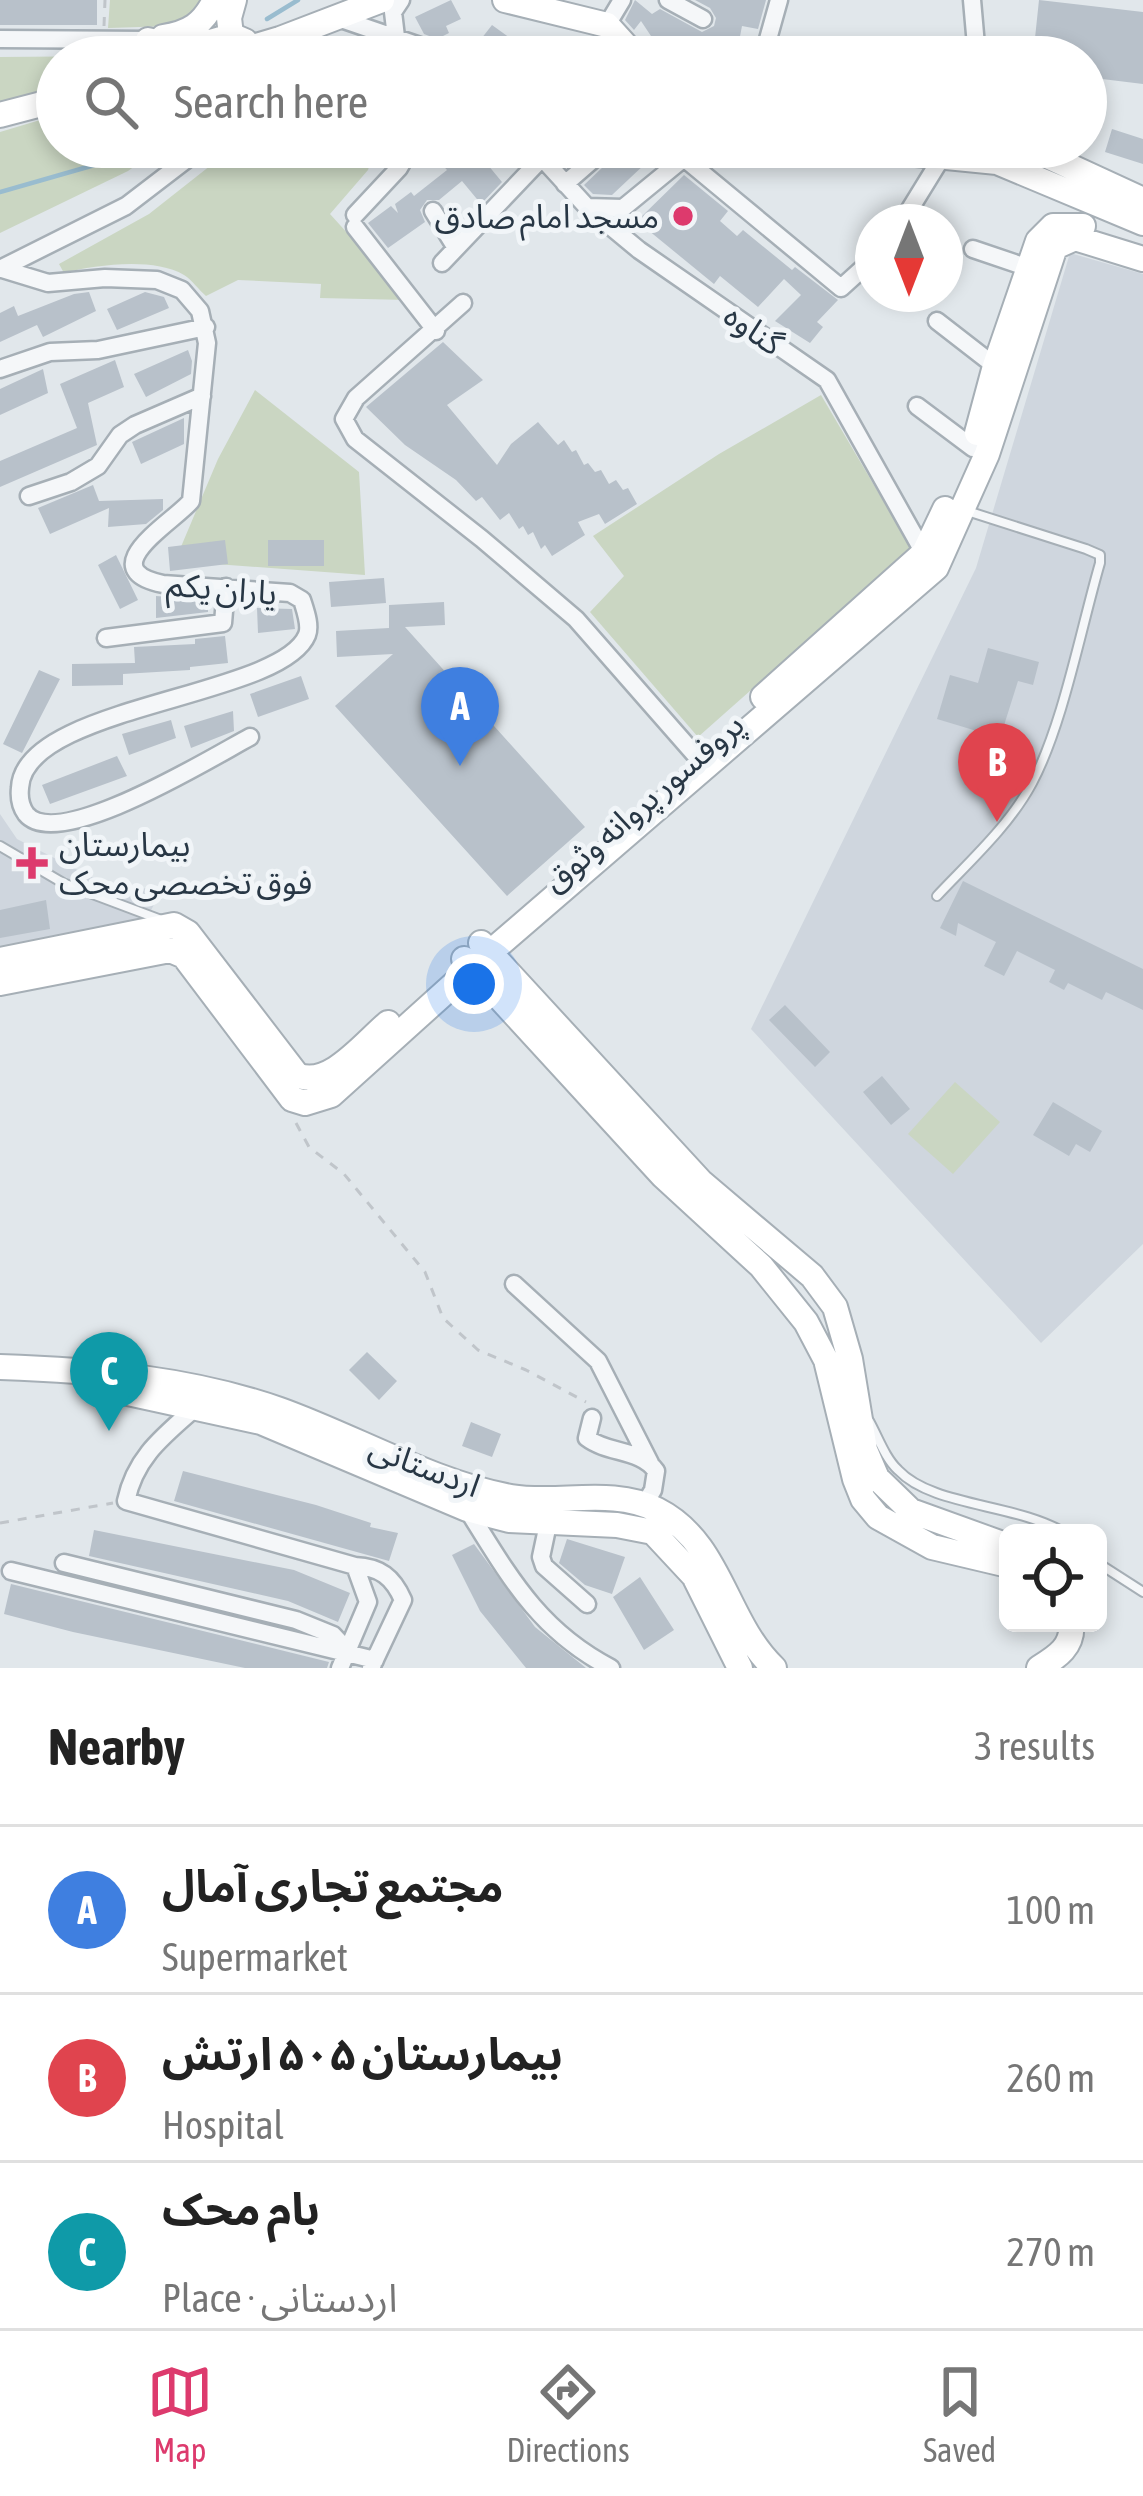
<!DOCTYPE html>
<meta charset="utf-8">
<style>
body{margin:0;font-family:"Asap Condensed","Noto Sans Arabic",sans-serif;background:#f6f6f6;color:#222}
.controls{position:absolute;right:36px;bottom:36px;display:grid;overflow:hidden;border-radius:18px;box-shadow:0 6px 18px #0003}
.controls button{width:108px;height:108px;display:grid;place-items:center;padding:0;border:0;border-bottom:3px solid #e0e0e0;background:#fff;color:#222;font:60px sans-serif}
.compass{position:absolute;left:855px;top:204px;width:108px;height:108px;border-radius:50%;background:#fff;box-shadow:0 6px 18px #0003;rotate:180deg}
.you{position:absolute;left:474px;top:984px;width:42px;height:42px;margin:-30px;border:9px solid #fff;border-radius:50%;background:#1a73e8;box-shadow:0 0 0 18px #1a73e833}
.badge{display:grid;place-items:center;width:78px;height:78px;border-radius:50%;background:#dd3a6d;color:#fff;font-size:39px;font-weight:700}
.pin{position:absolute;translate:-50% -99px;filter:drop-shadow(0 3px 6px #0008)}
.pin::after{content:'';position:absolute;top:63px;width:42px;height:36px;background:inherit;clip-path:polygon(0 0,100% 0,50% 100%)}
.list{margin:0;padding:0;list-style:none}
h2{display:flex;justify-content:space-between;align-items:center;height:156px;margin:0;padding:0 48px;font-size:51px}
h2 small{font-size:39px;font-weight:400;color:#767676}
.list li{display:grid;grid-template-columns:78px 1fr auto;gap:36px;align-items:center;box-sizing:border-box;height:168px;padding:0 48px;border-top:3px solid #e0e0e0}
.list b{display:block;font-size:45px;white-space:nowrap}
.list p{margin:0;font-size:39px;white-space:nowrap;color:#767676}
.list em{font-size:39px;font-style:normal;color:#767676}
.icon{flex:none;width:66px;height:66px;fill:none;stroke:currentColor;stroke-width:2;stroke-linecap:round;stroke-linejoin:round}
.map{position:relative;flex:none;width:1143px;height:1668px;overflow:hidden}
.search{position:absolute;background:#fff;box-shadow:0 6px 18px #0003;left:36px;right:36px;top:36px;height:132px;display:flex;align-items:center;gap:30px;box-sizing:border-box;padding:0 42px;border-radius:66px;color:#767676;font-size:45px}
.sheet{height:660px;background:#fff}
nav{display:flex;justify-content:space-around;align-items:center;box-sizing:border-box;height:168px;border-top:3px solid #e0e0e0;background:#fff;font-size:33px;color:#767676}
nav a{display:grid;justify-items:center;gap:6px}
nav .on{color:#dd3a6d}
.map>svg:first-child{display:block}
.built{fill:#cfd6de}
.green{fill:#cad6c2}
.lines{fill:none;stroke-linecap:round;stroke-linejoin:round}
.stream{stroke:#99bccf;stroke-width:4.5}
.building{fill:#b8c1ca}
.lane-casing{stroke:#a6afb6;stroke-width:12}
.street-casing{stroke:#a6afb6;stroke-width:21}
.secondary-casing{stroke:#a6afb6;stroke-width:28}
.path{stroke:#c0c5ca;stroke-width:3;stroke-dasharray:9 9;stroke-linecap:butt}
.lane{stroke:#f5f7f9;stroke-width:8}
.street{stroke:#f5f7f9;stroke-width:16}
.secondary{stroke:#fff;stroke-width:24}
.poi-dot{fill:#dd3a6d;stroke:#f1f5f8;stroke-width:4.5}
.labels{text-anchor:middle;stroke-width:10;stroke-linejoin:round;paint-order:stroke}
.poi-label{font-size:33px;fill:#283745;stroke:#f1f5f8;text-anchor:end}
.street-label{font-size:33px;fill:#283745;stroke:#f1f5f8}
</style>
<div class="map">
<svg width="1143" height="1668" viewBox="0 0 1143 1668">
<rect width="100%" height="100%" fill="#e1e7eb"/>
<path class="built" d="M1070,253L1143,274V1244L1041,1343L751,1029L976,568Z
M0,814L17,839L111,887L162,889L144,924L0,953Z"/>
<path class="green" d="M110,0H204L202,5L170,26L108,28Z
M121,56L57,57V88L0,103V57Z
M57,115V147H161L128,171L0,233V132Z
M234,147H375L368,170L330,214L408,300L320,298L321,284L238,280L206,296C199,290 192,280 184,275C153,257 96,265 64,273L59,264L149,214Z
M255,390L359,472L365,575L175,561L218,459Z
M821,395L911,548L698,737L590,612L624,576L593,536L719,454Z
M955,1082L1000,1122L953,1174L908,1134Z"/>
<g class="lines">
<path class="stream" d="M267,19L298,0
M0,192L98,164L130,147"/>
</g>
<path class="building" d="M0,0H97V25H0Z
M451,0L461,19L446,26L449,33L437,39L424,34L415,17Z
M635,0L652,14L660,9L702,32L714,26L716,18L710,8L695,0H766L758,29L742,26L737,52L690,43L699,57H665L641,21L634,30L625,20Z
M1039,0L1143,12V84L1086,77V57H1033Z
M492,25L517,43L550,57H467Z
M1112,129L1143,139V164L1105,152Z
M426,147H473L502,182L481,204L462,181L439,200H427L420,210L425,222L388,248L368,223L391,206L398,213L395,204L411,192L414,196L447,170Z
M624,147H663L612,195L593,194L584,185Z
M684,175L728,211L720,221L737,236L743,230L792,270L795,267L838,300L817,322L823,327L810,343L775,321L801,295L784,279L758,307L720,276L714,284L637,221Z
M89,292L96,311L43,337L37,325L0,342V313L14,306L18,316L74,294Z
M145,292L164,297L169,308L117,330L107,309Z
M443,342L483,380L447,405L497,465L511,444L538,422L558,445L564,440L572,452L576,450L584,465L588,463L595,472L601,470L609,484L616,480L623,490L628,488L637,504L605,524L599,514L578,522L585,535L552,556L545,545L541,549L533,532L528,535L523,526L519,529L509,513L500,520L482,497L476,501L456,480L405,445L366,407Z
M188,350L192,361L191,374L146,397L134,374Z
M115,360L124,387L88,403L97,445L0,487V461L77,428L60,384Z
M43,369L48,393L0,415V389Z
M184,418V444L141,464L132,442Z
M93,485L99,501L163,499V510L146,524L108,527L109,508L50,534L38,508Z
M225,540L228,564L170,571L168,547Z
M268,540H324V566H268Z
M116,555L138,600L120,609L98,565Z
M384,578L386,603L331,607L329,582Z
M156,596L208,600V612L156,618Z
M444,602L445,625L405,627L585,827L507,896L335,706L393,654L337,657L336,631L389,628V605Z
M257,608L292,609L295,629L258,633Z
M225,636L228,663L190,667V670L123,674V685L72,686V664L135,663L134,647L195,644V639Z
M988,648L1039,662L1033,685L1018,681L1000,738L937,719L950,675L978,683Z
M39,670L60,679L22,753L3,744Z
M301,676L309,699L258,717L250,694Z
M233,711L234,731L191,748L184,726Z
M171,720L176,738L129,755L122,734Z
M117,756L127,776L50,804L42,785Z
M963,881L1143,969V1010L1106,992L1102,1000L1068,983L1064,990L1049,982L1055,970L1017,951L1004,976L984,966L996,942L958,923L956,936L940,928Z
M46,900L50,929L0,938V910Z
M785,1005L830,1052L815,1067L769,1020Z
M882,1076L910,1109L891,1125L863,1092Z
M1053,1102L1102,1131L1090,1152L1076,1144L1069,1156L1033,1135Z
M367,1352L397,1381L379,1400L349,1370Z
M471,1422L501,1434L492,1457L462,1446Z
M183,1471L316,1505L371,1523L370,1527L398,1533L389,1561L174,1501Z
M94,1530L294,1570L350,1593L338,1622L288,1601L89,1556Z
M567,1539L625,1557L612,1594L585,1585L559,1563Z
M474,1544L535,1627L586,1668H526L480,1611L452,1555Z
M640,1577L674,1630L644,1650L613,1597Z
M11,1584L329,1662L327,1668H245L73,1632L4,1614Z"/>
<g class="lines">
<g class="lane-casing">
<path id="lane" d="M0,846L63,883L164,921
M937,896C970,861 1009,826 1032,783C1063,725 1081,628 1100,563V555L1086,549L964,510
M869,1421C878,1437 885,1458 898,1470C933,1507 1015,1503 1065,1533
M1098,1563L1143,1592"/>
</g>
<g class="street-casing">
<path id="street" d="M668,0L703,19
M972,0L977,57
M338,18L452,57
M607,25L622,0
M396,37L393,12L401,0
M0,39L148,40
M763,57L779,0
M532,147L586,206L639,250L827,380L924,553
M684,158L841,288L873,259
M565,184L604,150
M587,207L623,208L684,158L688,147
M433,211L456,248
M355,215L399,168L411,147
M902,222L942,157
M355,227L436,331
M973,249L1029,268
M442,263L542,158
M0,269L126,206L203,147
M2,269L48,283L105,278L157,280L182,290L200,311L207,343L191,501C175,521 90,569 163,584L290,593L302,600C305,610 311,625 307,635C281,698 23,705 20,788C19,797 21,807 26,814C58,853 214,756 250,737
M463,303L356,398L344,419L355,439L482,539L576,619L697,757
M937,321L995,366
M0,369L50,352L98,350L206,327
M917,406L973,448
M29,496L71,482L98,466L120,435L135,425L202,396
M106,638L223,623L226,587
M514,1284L598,1361L650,1463
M194,1409C162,1437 135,1458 126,1501L355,1566C380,1567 393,1577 403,1600L371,1668
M592,1418L587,1438C608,1454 641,1449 656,1471L653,1490L644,1505
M467,1509C509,1576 538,1630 611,1668
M548,1524L541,1557L544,1566L587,1604
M64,1563L296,1620L333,1635L349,1652
M11,1571L375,1660
M340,1668L368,1602L355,1566"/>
</g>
<g class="secondary-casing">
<path id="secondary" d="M234,0L229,18L231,35L245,41
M505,0L607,25L636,57
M163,37C190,33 203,24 215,0
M148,40C179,48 202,47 231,35
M219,57L280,39L382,0
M0,115L57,100
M714,147H720
M845,147L997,162
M991,147L997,162L1143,223
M1028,147L1143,200
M977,433L995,366L1038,241L1053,226H1083
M763,697L924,553L945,509
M481,943L701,1182L812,1276L835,1307L850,1359L865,1450L877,1478L911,1511L1008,1546
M464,959L663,1176L761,1266L806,1322L826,1360L855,1479L863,1499L878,1517L932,1547L1008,1565
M0,960L174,925L188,933L297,1075C329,1089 364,1043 388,1023
M0,983L170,950L184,956L292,1099L305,1103L331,1095L472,968L936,568L987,454L1055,247L1075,238L1143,259
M0,1367C93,1370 192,1379 280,1410C353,1436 436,1484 511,1497C558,1505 613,1487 657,1510C722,1543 724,1620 774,1668
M128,1393L261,1422L467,1509L509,1520L617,1525L653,1532L694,1576L740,1668
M1039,1668C1057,1657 1074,1646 1071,1623"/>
</g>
<path class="path" d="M104,26L105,0
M296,1123L309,1147L344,1174L425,1272L443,1318L478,1350L526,1370L586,1402
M0,1523L113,1503"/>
<use href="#lane" class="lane"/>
<use href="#street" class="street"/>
<use href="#secondary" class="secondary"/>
</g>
<g class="poi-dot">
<circle cx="683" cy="216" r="12"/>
<path d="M26 845h12v12h12v12h-12v12h-12v-12h-12v-12h12z"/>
</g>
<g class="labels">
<g class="poi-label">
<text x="659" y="228">مسجد امام صادق</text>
<text x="59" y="856" text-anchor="start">بیمارستان<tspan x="59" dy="38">فوق تخصصی محک</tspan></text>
</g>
<g class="street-label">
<text transform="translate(754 329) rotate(35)" y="12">گناوه</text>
<text transform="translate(222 588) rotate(5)" y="12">یاران یکم</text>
<text transform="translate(643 802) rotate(-41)" y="12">پروفسور پروانه وثوق</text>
<text transform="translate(425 1466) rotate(21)" y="12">اردستانی</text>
</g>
</g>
</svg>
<div class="controls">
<button><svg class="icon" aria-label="locate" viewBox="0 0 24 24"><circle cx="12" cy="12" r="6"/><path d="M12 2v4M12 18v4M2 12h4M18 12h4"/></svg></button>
</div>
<svg class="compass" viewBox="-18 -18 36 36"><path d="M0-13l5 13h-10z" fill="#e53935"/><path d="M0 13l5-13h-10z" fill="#767676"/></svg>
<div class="you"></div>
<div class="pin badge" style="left:460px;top:766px;background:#3f7fe0">A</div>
<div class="pin badge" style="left:997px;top:822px;background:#e0444e">B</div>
<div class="pin badge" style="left:109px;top:1431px;background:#0f9aa8">C</div>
<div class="search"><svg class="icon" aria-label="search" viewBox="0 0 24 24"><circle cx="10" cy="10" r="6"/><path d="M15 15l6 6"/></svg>Search here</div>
</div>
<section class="sheet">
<h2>Nearby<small>3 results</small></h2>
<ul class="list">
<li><span class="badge" style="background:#3f7fe0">A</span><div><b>مجتمع تجاری آمال</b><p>Supermarket</p></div><em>100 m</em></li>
<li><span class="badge" style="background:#e0444e">B</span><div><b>بیمارستان ۵۰۵ ارتش</b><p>Hospital</p></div><em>260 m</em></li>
<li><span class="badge" style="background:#0f9aa8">C</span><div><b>بام محک</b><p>Place · اردستانی</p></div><em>270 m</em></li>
</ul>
</section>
<nav>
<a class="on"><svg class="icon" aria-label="map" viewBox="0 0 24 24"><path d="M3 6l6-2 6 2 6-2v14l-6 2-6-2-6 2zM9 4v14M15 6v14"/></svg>Map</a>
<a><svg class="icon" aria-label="directions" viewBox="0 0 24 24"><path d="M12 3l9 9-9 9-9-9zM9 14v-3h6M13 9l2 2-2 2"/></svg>Directions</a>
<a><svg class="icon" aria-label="saved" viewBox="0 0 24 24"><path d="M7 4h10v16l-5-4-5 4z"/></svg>Saved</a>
</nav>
